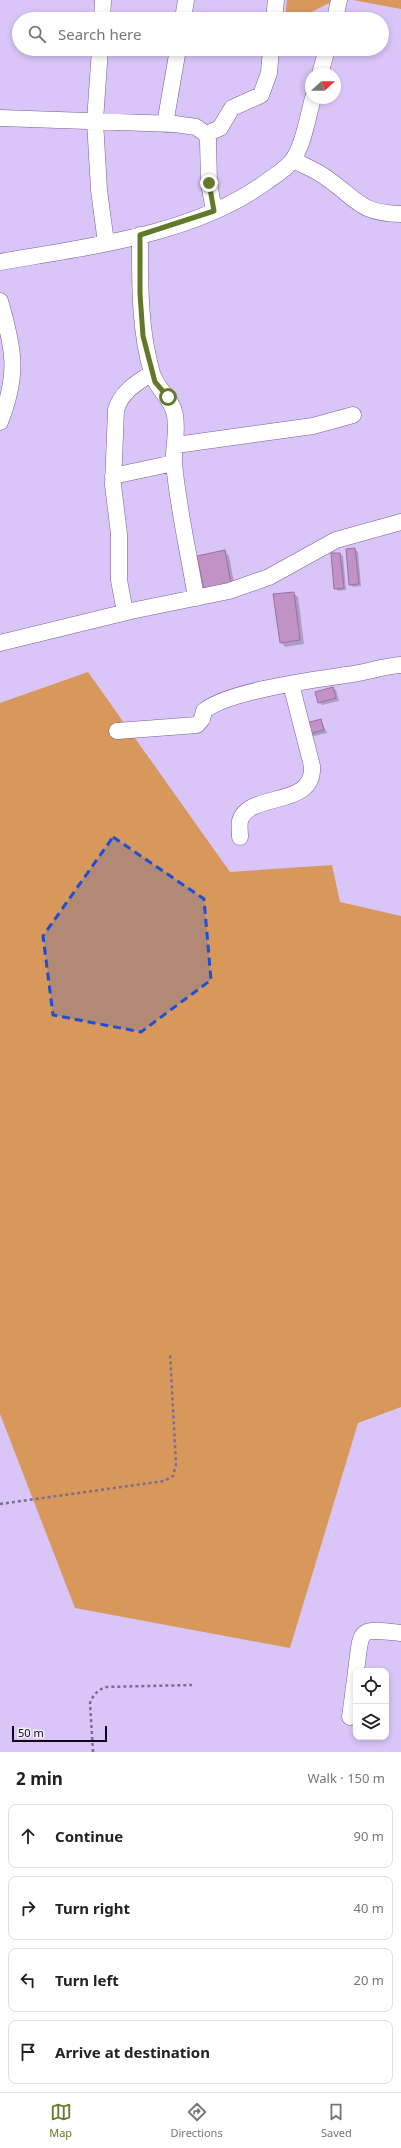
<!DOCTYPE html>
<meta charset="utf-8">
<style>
body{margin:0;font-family:"Noto Sans",sans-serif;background:#f6f6f6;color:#222}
.controls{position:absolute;right:12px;bottom:12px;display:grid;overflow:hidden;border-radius:8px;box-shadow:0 2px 6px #0003}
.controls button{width:36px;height:36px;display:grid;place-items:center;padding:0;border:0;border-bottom:1px solid #e0e0e0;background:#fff;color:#222;font:20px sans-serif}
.compass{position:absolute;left:305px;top:68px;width:36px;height:36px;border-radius:50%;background:#fff;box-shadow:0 2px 6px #0003;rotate:69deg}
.scale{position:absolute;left:12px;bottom:10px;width:95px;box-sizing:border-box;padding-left:4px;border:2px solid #10061c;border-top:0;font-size:11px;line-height:14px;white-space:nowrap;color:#10061c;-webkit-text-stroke:3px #f3eefb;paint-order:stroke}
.stop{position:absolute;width:12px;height:12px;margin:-9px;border:3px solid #63792a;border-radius:50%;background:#fff}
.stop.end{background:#63792a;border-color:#fff;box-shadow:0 1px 4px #0008}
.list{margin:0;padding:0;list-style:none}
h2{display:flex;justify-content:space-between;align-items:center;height:52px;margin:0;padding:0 16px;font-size:17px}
h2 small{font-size:13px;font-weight:400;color:#767676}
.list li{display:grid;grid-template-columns:26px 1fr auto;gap:12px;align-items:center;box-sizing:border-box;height:64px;margin:0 8px 8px;padding:0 8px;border:1px solid #e0e0e0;border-radius:8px}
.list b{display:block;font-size:15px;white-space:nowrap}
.list em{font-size:13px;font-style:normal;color:#767676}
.icon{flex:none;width:22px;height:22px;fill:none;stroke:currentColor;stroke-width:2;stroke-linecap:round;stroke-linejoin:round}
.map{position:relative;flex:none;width:401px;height:1752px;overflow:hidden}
.search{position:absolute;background:#fff;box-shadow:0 2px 6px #0003;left:12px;right:12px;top:12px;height:44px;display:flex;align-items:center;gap:10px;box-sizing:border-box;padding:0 14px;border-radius:22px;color:#767676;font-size:15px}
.sheet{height:340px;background:#fff}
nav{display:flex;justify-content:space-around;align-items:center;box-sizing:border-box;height:56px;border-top:1px solid #e0e0e0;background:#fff;font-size:11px;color:#767676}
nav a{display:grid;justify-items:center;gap:2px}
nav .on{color:#63792a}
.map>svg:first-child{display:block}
.green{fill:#d8985c}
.shadow{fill:#0003}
.building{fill:#c192c6;stroke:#9c6fa1}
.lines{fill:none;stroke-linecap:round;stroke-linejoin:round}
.minor-casing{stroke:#785f99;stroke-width:17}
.path{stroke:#7b6c91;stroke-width:2.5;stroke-dasharray:3 3;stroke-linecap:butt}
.minor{stroke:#fff;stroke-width:16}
.route{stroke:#63792a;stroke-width:5}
.marked{fill:#1d4ed8;fill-opacity:0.2;stroke:#1d4ed8;stroke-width:3;stroke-dasharray:8 5;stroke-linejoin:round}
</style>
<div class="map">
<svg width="401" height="1752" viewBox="0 0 401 1752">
<rect width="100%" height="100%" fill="#d9c5f8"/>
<path class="green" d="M287,0H335L298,19H285Z
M353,0H401V9Z
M88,672L230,872L332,865L340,902L401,916V1407L358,1423L290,1648L75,1608L0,1414V703Z"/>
<path class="shadow" d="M355,549L358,552L361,586L353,587L350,584Z
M225,552L229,556L235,588L199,557Z
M340,554L343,556L346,590L338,591L335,588Z
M293,593L298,597L304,644L285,647L281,642Z
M333,688L336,690L339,701L322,705L319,702Z
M321,720L327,733L310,737L307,735Z"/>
<path class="building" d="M355,548L359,584L349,585L346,549Z
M225,550L231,583L204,589L197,556Z
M331,553H340L344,588L334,589Z
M294,592L300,640L280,643L273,594Z
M333,687L336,698L318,703L315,692Z
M321,719L324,730L306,735L303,724Z"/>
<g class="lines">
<g class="minor-casing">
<path id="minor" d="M102,19L103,0
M183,19L186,0
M274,19L276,0
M335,19L339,0
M100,49L95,121L99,190L106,243
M320,74L327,49
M0,118L175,124L196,127L206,134L208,140L209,183L214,211
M165,124L178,49
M206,134L220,128L232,108L261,95L269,73L271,49
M293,160C305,166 318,171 328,179C358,200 359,213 401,214
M140,235C140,282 139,328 152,373C157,390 172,398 175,415C178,434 173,447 174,463C178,508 189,554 196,598
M0,262C86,247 194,235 266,182C274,176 285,170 292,161C303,147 308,116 313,98
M0,301C14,349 19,374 0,422
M176,445L313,426L353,415
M113,476L174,463
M125,612L119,580V534L113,485L116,410C121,392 136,383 152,373
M0,643L131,611L229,591L269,577L336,540L401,522
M117,731L197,725L202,719L204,711C228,691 313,680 346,675C365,673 382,666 401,665
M240,837C240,832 239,826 240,821C248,791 315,809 312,766L291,684
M356,1671C362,1628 356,1628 401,1633
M350,1717L356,1672"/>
</g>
<path class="path" d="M0,1504L164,1481L173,1476L176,1464L170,1353
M93,1752L90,1703C93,1695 97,1691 105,1687L192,1685"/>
<use href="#minor" class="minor"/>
</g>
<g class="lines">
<path class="route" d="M168,397L155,382L143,336L140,294V235L214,211L209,183"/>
</g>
<path class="marked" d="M113,837L204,899L211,980L141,1032L53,1015L43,936Z"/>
</svg>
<div class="controls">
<button><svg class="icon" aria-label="locate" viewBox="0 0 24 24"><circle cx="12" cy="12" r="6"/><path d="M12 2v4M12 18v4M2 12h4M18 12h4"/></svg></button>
<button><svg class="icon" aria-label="layers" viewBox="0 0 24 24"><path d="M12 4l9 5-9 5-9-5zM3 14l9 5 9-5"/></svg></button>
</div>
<svg class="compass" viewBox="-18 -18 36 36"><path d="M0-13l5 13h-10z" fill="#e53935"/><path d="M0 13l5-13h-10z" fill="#767676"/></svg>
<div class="scale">50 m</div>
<div class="stop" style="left:168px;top:397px"></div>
<div class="stop end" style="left:209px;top:183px"></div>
<div class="search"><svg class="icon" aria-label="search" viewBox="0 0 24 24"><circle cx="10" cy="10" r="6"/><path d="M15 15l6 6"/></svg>Search here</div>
</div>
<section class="sheet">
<h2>2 min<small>Walk · 150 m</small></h2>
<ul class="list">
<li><svg class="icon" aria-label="ahead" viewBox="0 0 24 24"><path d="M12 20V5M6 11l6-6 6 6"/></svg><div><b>Continue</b></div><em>90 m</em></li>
<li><svg class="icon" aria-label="right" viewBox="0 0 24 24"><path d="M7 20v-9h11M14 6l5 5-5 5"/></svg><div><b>Turn right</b></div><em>40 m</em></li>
<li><svg class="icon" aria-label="left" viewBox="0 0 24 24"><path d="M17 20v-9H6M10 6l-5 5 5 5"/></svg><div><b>Turn left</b></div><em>20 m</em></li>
<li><svg class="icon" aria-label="arrive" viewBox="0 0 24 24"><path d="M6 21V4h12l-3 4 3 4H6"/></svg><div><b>Arrive at destination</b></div></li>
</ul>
</section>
<nav>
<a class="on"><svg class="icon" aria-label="map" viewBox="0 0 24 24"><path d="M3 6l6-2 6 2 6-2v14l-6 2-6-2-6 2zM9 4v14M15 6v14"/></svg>Map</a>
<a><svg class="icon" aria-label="directions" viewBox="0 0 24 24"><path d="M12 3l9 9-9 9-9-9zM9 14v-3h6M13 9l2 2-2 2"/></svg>Directions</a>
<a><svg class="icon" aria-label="saved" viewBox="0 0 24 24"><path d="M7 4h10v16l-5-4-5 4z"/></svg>Saved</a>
</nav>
